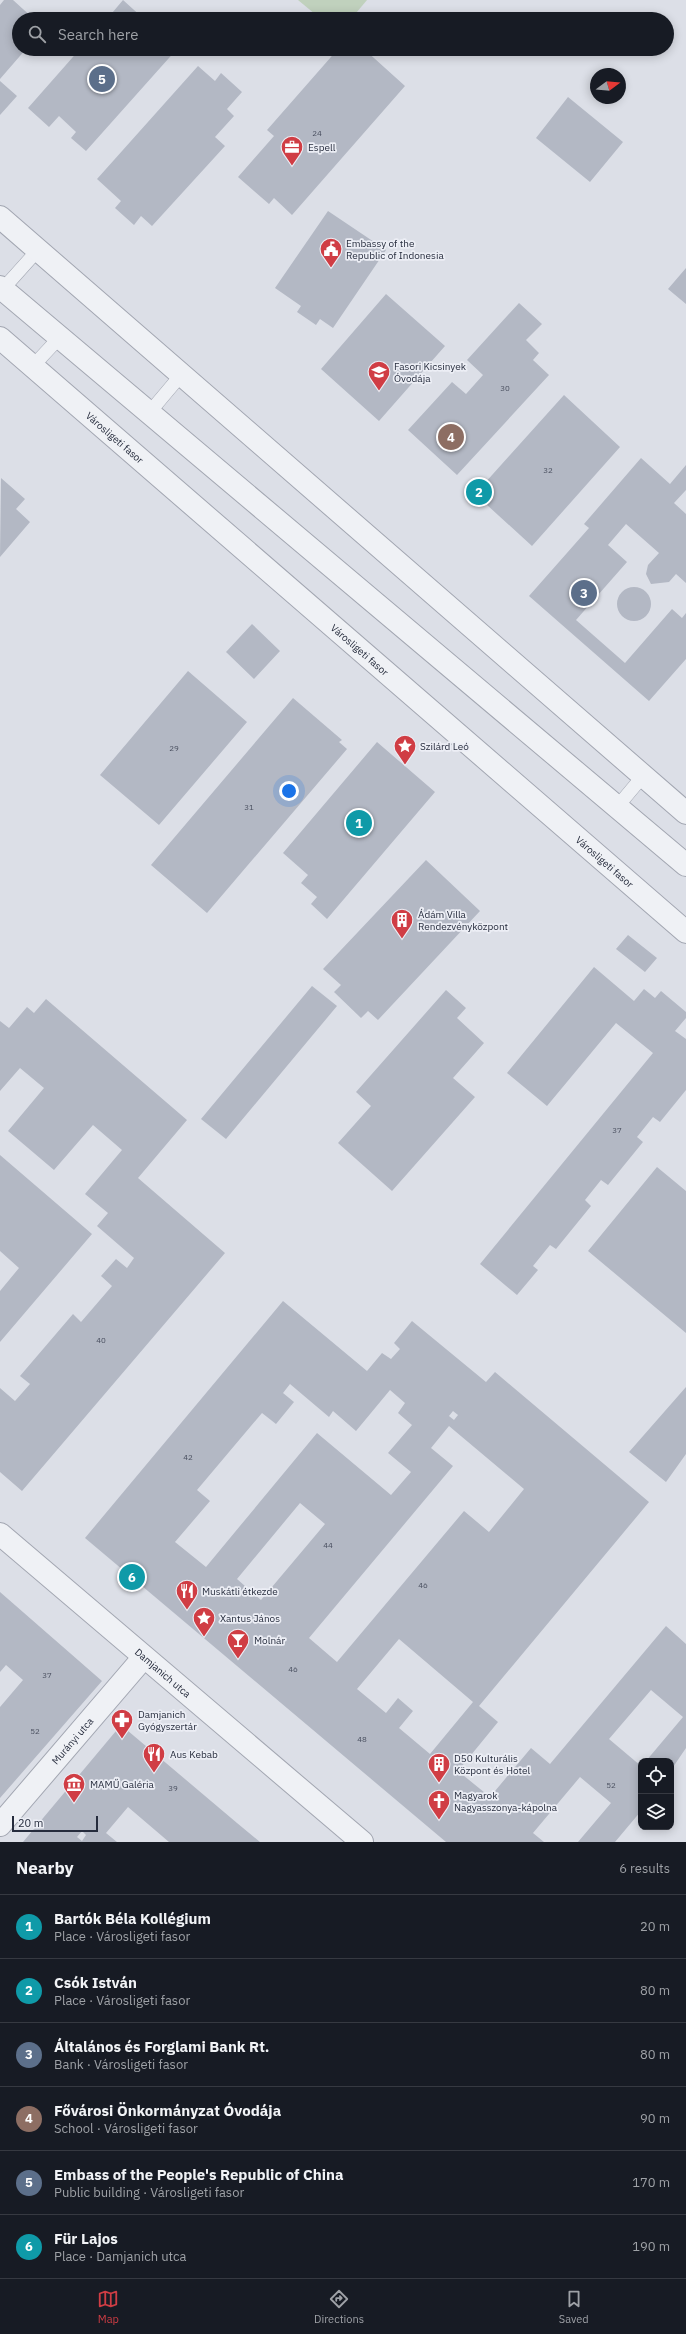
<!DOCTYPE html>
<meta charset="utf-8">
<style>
body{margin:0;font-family:"IBM Plex Sans",sans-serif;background:#20242c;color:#f1f3f6}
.controls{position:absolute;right:12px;bottom:12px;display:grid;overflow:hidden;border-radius:8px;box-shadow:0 2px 10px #0003}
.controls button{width:36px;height:36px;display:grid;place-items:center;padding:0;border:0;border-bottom:1px solid #363941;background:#171b24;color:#f1f3f6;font:20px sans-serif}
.compass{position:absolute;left:590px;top:68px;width:36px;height:36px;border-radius:50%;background:#171b24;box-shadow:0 2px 10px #0003;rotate:74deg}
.scale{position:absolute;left:12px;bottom:10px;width:86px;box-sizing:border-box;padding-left:4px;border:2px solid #262c3d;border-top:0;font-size:11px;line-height:14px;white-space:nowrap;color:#262c3d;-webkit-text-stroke:3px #eceef5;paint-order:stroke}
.you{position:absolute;left:289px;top:791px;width:14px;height:14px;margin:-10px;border:3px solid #fff;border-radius:50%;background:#1a73e8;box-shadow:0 0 0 6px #1a73e833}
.badge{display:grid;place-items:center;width:26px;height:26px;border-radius:50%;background:#d03d44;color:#fff;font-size:13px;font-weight:700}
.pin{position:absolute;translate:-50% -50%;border:2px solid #fff;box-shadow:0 1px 4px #0006}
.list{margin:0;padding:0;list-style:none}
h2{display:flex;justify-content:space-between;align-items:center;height:52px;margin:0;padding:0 16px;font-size:17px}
h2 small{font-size:13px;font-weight:400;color:#9ea1a6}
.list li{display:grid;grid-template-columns:26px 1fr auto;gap:12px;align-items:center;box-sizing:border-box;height:64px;padding:0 16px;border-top:1px solid #363941}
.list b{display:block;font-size:15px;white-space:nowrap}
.list p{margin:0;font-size:13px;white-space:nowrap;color:#9ea1a6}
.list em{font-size:13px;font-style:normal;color:#9ea1a6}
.icon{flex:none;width:22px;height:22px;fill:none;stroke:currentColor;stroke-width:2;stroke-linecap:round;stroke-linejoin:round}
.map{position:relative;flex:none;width:686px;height:1842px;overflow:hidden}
.search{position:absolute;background:#171b24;box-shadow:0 2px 10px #0003;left:12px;right:12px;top:12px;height:44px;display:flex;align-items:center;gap:10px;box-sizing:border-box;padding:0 14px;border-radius:22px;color:#9ea1a6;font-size:15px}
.sheet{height:436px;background:#171b24}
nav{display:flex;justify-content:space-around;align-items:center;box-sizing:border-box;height:56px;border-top:1px solid #363941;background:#171b24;font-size:11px;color:#9ea1a6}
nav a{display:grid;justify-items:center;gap:2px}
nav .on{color:#d03d44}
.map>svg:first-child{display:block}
.green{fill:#c0d1bd}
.building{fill:#b3b8c4;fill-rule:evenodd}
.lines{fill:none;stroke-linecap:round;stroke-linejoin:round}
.service-casing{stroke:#a2a6b1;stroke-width:14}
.minor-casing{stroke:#a2a6b1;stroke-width:24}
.tertiary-casing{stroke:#a2a6b1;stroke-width:24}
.service{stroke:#eff1f5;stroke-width:13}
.minor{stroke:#eff1f5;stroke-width:22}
.tertiary{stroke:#eff1f5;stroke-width:22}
.labels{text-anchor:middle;stroke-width:3.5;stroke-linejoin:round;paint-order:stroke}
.number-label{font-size:8px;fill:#494f5f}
.poi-label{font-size:10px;fill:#262c3d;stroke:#eceef5;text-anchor:start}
.street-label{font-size:10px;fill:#262c3d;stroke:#eceef5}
</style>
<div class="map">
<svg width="686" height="1842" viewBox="0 0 686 1842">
<rect width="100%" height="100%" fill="#dcdfe7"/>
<path class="green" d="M298,0H367L351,19H321Z"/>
<path class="building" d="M4,0H13L34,19H19V49H26L0,79V5Z
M123,0L144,19H107Z
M80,49H177L86,151L71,138L76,132L59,116L49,127L28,108Z
M338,49H364L405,86L292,215L274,198L269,204L238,177L274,136L267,130Z
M198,66L215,81L221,73L242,92L227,109L234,116L215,137L225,146L152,226L141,216L134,225L115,208L121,201L97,179Z
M0,81L17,96L0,115Z
M568,97L623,142L590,182L536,138Z
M328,211L386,250L333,328L320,319L316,325L297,312L301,306L275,288Z
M686,268V304L668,289Z
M386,294L445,346L379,421L321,369Z
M519,303L542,324L526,340L539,353L533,360L549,375L457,475L408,430L452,382L466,394L483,375L467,360Z
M564,395L620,447L532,546L475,494Z
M641,458L670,484L686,465V490L674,503L686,514V583L676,574L669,582L651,584L646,574L648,565L659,553L626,524L608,545L627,562L576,620L625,663L672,609L682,618L686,613V659L649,701L529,596L589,528L584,524Z
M1,478L25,499L16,509L30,522L0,557Z
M617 604a17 17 0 1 1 34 0a17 17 0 1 1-34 0Z
M252,624L280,651L254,679L226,652Z
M188,671L247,722L159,825L100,775Z
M293,698L342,740L339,742L347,749L207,913L151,865Z
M377,742L435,792L327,919L311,904L317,897L301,883L308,875L283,853Z
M426,860L480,911L378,1020L368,1011L361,1018L334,992L341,985L323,969Z
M628,935L657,958L645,972L616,949Z
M594,967L634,1001L644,989L655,998L661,991L686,1012V1018L675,1031L686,1039V1090L660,1122L653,1117L637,1137L643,1142L608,1185L601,1180L585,1200L591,1206L556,1249L550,1245L533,1266L538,1270L517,1295L480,1264L653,1053L616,1023L547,1106L507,1073Z
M312,986L337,1006L226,1139L201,1119Z
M446,990L466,1008L457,1018L484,1043L453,1078L475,1097L392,1191L338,1143L371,1106L356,1092Z
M46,999L187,1120L138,1178L225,1253L22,1491L0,1472V1388L15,1401L30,1384L20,1376L73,1314L81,1322L112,1286L101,1276L116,1259L127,1268L134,1258L97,1226L108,1213L85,1194L122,1150L93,1125L54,1170L8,1131L44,1088L20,1068L0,1091V1021L9,1028L27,1007L34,1013Z
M0,1155L92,1234L0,1342V1291L19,1268L0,1251Z
M657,1167L686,1191V1333L588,1251Z
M283,1301L367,1371L382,1353L391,1359L400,1349L394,1343L412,1321L486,1382L495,1372L649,1502L479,1706L498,1722L458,1771L490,1797L531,1748L550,1764L666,1626L686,1644V1748L671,1770V1761H646L683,1717L651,1690L609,1739L641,1766V1811L615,1842H578L611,1803L580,1777L533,1833L544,1842H446L85,1538ZM290,1384L329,1417L333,1411L356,1431L390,1390L405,1403L398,1413L412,1425L388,1453L411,1472L391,1495L317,1433L206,1567L175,1542L210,1501L197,1490L262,1413L276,1424L294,1402L283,1393ZM453,1411L458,1415L454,1420L449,1416ZM449,1426L524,1489L489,1532L464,1511L337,1662L309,1638L453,1466L431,1448ZM300,1503L325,1524L261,1600L237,1579ZM399,1639L473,1702L430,1754L399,1728L413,1711L398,1698L386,1713L357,1689Z
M686,1387V1454L666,1482L629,1452Z
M0,1592L102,1681L0,1798V1707L23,1680L6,1665L0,1672Z
M121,1725L237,1823L260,1842H169L128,1807L106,1833L117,1842H23ZM82,1831L86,1835L82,1841L77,1837Z"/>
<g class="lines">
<g class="service-casing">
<path id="service" d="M3,289L37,251
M33,366L60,337
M149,413L181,375
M617,807L643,776"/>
</g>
<g class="minor-casing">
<g id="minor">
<path d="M0,217L686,813"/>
<path id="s1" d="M0,338L686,932"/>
<path id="s2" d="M0,1534L362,1842"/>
<path id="s3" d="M0,1825L144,1657"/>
</g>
</g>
<g class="tertiary-casing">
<path id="tertiary" d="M0,287L686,865"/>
</g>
<use href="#service" class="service"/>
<use href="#minor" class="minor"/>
<use href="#tertiary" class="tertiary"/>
</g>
<defs>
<g id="office-pin" transform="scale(1.15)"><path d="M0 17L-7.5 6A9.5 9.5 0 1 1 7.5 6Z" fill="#d03d44" stroke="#eceef5"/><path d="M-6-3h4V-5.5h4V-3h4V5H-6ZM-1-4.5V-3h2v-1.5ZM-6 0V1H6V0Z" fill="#fff"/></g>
<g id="civic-pin" transform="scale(1.15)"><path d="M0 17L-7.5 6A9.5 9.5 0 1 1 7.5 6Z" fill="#d03d44" stroke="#eceef5"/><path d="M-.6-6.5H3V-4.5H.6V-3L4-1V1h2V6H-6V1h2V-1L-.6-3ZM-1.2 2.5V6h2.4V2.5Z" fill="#fff"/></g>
<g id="school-pin" transform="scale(1.15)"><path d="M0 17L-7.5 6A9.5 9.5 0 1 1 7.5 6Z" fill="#d03d44" stroke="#eceef5"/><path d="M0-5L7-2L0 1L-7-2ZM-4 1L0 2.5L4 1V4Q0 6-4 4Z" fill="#fff"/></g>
<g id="sight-pin" transform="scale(1.15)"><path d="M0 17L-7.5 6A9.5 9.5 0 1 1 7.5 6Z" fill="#d03d44" stroke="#eceef5"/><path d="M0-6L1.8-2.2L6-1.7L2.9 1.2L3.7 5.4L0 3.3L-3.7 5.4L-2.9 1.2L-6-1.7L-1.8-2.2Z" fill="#fff"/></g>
<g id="building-pin" transform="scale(1.15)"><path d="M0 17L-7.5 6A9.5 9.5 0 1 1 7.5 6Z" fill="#d03d44" stroke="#eceef5"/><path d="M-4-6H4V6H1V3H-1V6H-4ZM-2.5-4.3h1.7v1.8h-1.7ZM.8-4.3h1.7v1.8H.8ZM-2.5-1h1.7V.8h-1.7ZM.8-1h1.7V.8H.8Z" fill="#fff"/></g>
<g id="restaurant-pin" transform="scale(1.15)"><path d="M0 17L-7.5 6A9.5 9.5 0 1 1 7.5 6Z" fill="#d03d44" stroke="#eceef5"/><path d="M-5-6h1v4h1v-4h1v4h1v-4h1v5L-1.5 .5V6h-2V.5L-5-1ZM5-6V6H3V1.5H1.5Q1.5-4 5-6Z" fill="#fff"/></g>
<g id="bar-pin" transform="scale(1.15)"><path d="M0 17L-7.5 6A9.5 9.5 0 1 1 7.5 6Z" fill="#d03d44" stroke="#eceef5"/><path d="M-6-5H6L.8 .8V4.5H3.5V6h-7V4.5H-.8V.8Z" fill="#fff"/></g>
<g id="pharmacy-pin" transform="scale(1.15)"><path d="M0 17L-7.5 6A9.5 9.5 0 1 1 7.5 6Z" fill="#d03d44" stroke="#eceef5"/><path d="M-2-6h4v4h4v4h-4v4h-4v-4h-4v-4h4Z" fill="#fff"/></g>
<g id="museum-pin" transform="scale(1.15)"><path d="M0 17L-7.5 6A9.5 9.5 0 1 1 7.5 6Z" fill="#d03d44" stroke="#eceef5"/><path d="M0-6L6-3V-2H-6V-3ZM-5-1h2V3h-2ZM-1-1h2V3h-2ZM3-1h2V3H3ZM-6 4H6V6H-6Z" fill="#fff"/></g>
<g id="church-pin" transform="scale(1.15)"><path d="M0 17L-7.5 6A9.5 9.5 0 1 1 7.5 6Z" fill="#d03d44" stroke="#eceef5"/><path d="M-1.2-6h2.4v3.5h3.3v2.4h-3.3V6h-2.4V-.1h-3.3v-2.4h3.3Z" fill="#fff"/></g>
</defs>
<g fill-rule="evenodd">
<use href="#office-pin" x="292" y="147"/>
<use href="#civic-pin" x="331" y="249"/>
<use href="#school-pin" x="379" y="372"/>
<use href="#sight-pin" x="405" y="746"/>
<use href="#building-pin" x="402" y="920"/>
<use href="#restaurant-pin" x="187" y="1591"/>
<use href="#sight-pin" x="204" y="1618"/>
<use href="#bar-pin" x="238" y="1640"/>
<use href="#pharmacy-pin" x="122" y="1720"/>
<use href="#restaurant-pin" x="154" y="1754"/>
<use href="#building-pin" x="439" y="1764"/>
<use href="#museum-pin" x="74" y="1784"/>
<use href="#church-pin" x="439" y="1801"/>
</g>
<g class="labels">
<g class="number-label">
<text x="317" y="136">24</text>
<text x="505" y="391">30</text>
<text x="548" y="473">32</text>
<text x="174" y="751">29</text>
<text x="249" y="810">31</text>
<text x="617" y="1133">37</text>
<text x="101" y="1343">40</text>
<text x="188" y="1460">42</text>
<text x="328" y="1548">44</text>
<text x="423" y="1588">46</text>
<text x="293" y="1672">46</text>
<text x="47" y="1678">37</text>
<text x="35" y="1734">52</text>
<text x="362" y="1742">48</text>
<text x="611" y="1788">52</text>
<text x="173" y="1791">39</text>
</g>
<g class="poi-label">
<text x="308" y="151">Espell</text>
<text x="346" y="247">Embassy of the<tspan x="346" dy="12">Republic of Indonesia</tspan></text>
<text x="394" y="370">Fasori Kicsinyek<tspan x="394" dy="12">Óvodája</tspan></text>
<text x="420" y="750">Szilárd Leó</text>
<text x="418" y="918">Ádám Villa<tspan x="418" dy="12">Rendezvényközpont</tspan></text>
<text x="202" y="1595">Muskátli étkezde</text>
<text x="220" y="1622">Xantus János</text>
<text x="254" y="1644">Molnár</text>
<text x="138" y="1718">Damjanich<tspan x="138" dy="12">Gyógyszertár</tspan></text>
<text x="170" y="1758">Aus Kebab</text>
<text x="454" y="1762">D50 Kulturális<tspan x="454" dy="12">Központ és Hotel</tspan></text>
<text x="90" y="1788">MAMŰ Galéria</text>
<text x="454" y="1799">Magyarok<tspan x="454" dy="12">Nagyasszonya-kápolna</tspan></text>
</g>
<g class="street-label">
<text dy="4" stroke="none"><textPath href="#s1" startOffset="152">Városligeti fasor</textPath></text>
<text dy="4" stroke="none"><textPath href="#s1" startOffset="476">Városligeti fasor</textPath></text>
<text dy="4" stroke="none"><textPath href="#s1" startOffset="800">Városligeti fasor</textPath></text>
<text dy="4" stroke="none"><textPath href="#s2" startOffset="214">Damjanich utca</textPath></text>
<text dy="4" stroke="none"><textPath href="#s3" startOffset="111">Murányi utca</textPath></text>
</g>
</g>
</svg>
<div class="controls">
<button><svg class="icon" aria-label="locate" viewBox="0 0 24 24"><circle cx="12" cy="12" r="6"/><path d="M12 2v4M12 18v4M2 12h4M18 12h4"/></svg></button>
<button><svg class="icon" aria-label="layers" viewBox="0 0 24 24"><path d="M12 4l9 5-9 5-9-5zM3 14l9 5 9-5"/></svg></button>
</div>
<svg class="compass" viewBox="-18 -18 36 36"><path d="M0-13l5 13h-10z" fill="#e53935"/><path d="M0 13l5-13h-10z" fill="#9ea1a6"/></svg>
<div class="scale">20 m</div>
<div class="you"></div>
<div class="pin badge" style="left:359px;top:823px;background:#0f9aa8">1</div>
<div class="pin badge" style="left:479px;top:492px;background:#0f9aa8">2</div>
<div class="pin badge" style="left:584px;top:593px;background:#5c6f8a">3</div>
<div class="pin badge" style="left:451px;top:437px;background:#8d6e63">4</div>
<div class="pin badge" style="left:102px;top:79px;background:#5c6f8a">5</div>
<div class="pin badge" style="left:132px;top:1577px;background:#0f9aa8">6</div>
<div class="search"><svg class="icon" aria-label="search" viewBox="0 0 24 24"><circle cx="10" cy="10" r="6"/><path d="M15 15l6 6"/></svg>Search here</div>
</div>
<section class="sheet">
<h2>Nearby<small>6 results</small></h2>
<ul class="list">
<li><span class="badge" style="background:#0f9aa8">1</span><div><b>Bartók Béla Kollégium</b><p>Place · Városligeti fasor</p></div><em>20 m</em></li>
<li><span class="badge" style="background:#0f9aa8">2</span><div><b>Csók István</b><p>Place · Városligeti fasor</p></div><em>80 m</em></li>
<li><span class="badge" style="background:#5c6f8a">3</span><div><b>Általános és Forglami Bank Rt.</b><p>Bank · Városligeti fasor</p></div><em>80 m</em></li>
<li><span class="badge" style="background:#8d6e63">4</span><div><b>Fővárosi Önkormányzat Óvodája</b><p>School · Városligeti fasor</p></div><em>90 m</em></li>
<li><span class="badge" style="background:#5c6f8a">5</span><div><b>Embass of the People's Republic of China</b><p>Public building · Városligeti fasor</p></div><em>170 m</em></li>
<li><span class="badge" style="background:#0f9aa8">6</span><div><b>Für Lajos</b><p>Place · Damjanich utca</p></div><em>190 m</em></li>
</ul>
</section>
<nav>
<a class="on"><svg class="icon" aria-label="map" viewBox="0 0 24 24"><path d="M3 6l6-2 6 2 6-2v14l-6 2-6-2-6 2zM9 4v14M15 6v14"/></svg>Map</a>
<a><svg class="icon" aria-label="directions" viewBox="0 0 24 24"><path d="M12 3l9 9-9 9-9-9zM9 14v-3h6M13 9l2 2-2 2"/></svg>Directions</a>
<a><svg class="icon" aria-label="saved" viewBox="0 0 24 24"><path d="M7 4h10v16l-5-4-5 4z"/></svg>Saved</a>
</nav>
